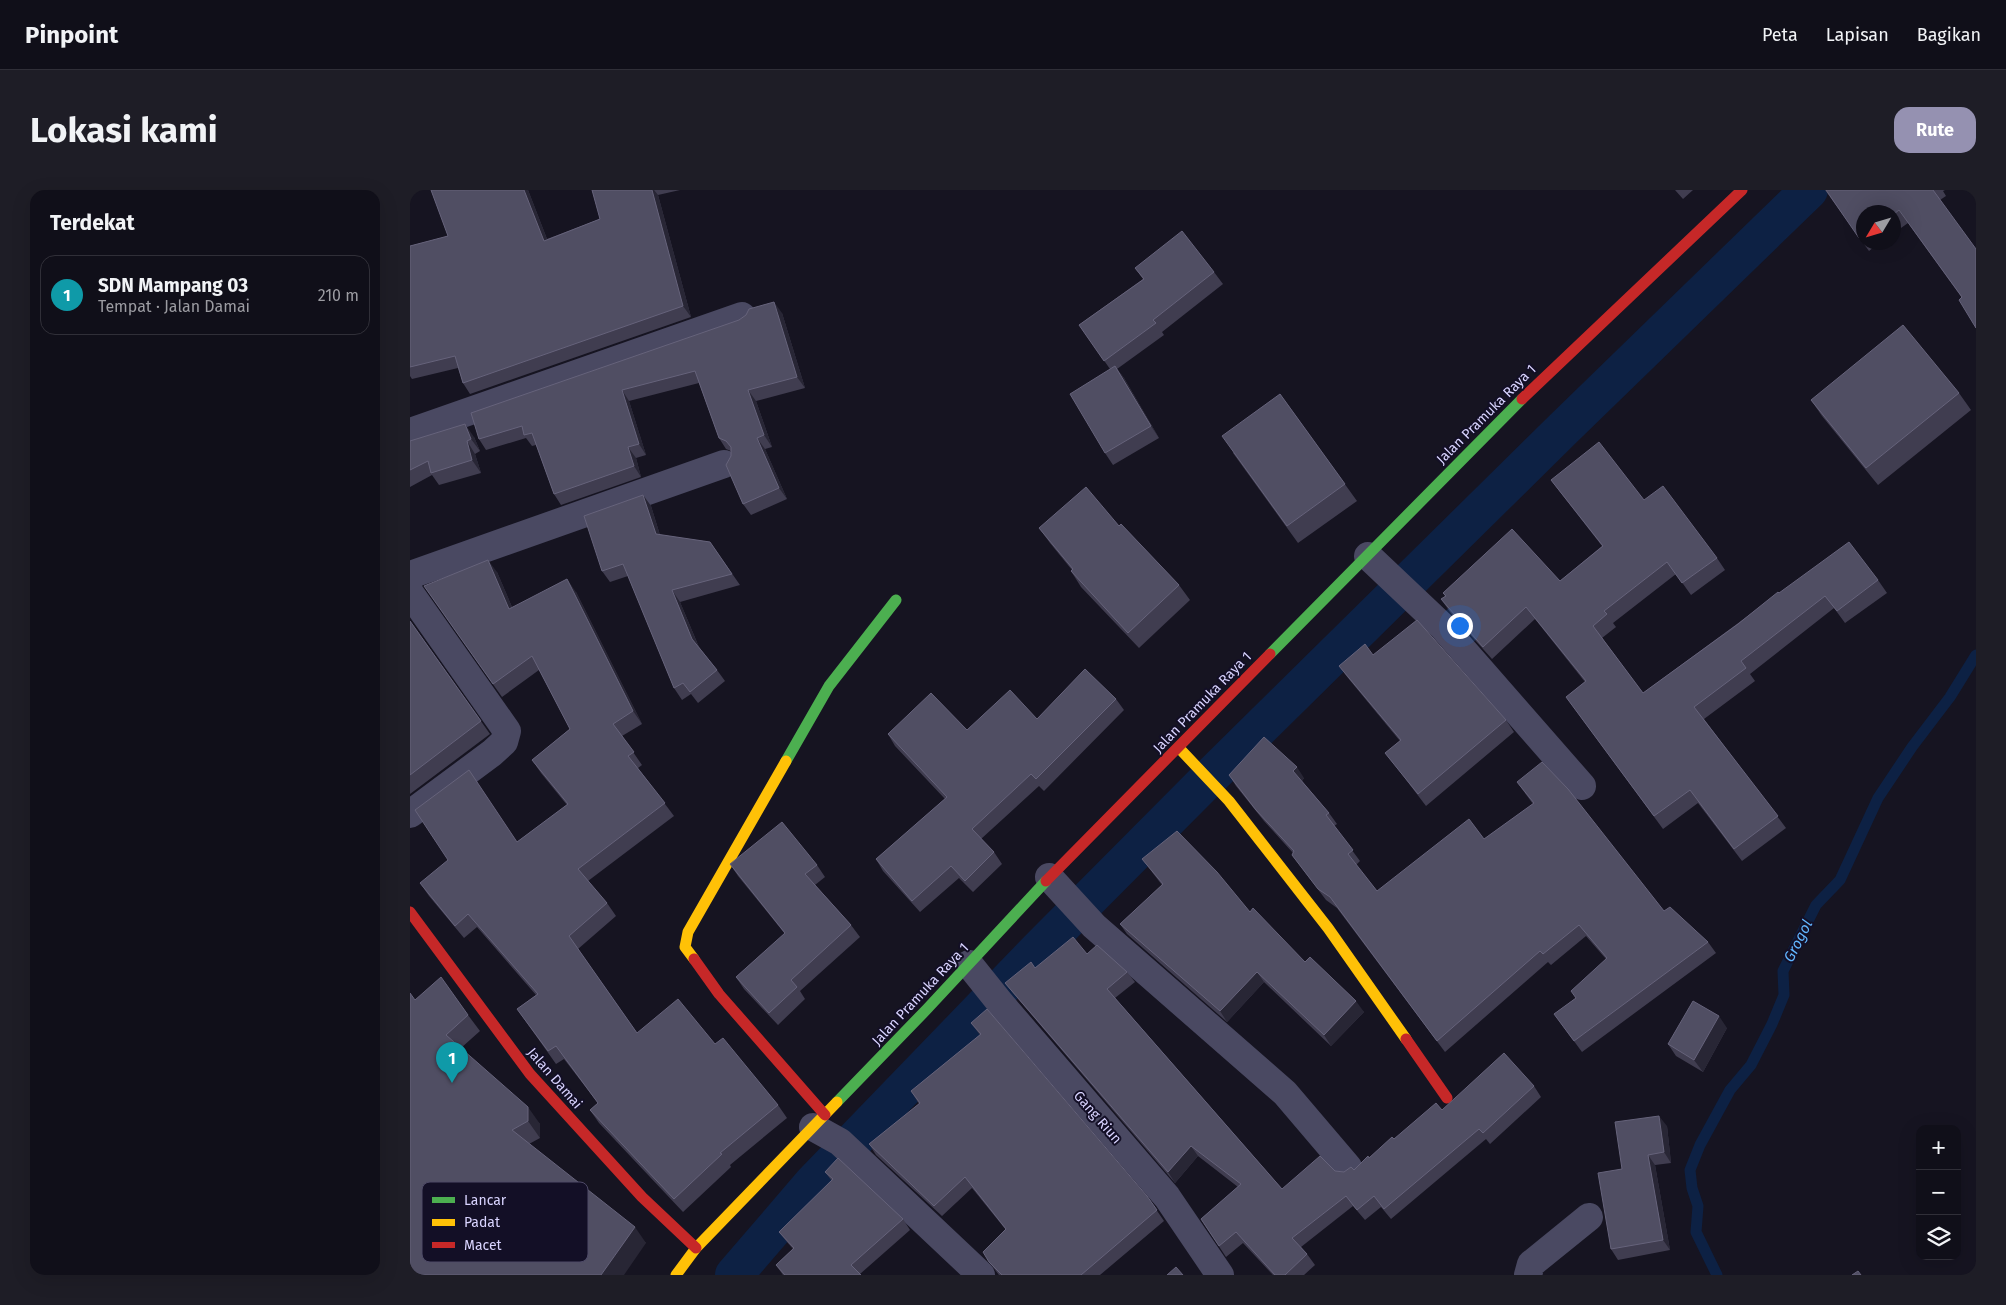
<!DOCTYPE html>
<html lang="id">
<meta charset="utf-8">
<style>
body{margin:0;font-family:"Fira Sans",sans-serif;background:#1e1d26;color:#f1f3f6}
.controls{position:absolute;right:15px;bottom:15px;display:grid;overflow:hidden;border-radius:10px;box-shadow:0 5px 20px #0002}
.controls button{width:45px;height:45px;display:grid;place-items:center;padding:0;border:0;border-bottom:1px solid #302f38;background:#100f19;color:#f1f3f6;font:25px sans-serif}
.compass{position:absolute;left:1446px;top:15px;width:45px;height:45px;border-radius:50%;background:#100f19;box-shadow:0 5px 20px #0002;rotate:232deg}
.you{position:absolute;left:1049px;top:435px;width:18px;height:18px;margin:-12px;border:4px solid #fff;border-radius:50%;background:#1a73e8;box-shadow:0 0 0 8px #1a73e833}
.badge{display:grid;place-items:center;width:32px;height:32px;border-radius:50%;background:#9591b1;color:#fff;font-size:16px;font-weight:700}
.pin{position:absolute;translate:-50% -41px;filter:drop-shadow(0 1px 2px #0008)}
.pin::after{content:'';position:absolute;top:26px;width:18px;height:15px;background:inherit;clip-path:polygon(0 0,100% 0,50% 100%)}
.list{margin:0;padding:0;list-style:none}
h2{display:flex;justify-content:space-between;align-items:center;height:65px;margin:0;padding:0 20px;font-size:21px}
h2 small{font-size:16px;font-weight:400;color:#9c9ca2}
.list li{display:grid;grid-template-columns:32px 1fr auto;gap:15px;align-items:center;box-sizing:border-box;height:80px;margin:0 10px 10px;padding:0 10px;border:1px solid #302f38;border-radius:15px}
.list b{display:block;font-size:19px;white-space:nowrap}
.list p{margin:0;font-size:16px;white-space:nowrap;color:#9c9ca2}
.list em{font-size:16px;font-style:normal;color:#9c9ca2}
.icon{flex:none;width:28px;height:28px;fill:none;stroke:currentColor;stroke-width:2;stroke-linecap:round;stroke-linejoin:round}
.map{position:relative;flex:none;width:1566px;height:1085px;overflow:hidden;border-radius:15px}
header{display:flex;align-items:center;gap:30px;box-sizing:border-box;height:70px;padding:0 25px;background:#100f19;border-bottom:1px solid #302f38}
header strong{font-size:24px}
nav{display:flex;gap:28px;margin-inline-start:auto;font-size:18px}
.intro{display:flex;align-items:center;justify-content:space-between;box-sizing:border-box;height:120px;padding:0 30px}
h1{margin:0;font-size:35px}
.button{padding:12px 22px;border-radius:15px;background:#9591b1;color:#fff;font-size:18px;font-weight:700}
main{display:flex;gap:30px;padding:0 30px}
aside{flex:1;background:#100f19;border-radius:15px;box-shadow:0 5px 20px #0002}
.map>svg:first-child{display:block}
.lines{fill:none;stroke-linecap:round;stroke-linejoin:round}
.stream{stroke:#0d2144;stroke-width:11}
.canal{stroke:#0d2144;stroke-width:38}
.street{stroke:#4a4962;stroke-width:28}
.fast{stroke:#4caf50;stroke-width:11}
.slow{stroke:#ffc107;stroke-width:11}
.jam{stroke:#c62828;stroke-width:11}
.wall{fill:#403d50}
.shaded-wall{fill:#282635}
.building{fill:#504e63;stroke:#66637b}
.labels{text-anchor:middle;stroke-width:4;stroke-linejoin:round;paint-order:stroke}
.street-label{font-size:14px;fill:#d9d4ff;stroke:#130f26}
.water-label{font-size:15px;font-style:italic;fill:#62b6ff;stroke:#130f26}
.key{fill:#130f26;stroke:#4e4a67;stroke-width:1}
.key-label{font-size:14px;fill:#d9d4ff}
</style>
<header>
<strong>Pinpoint</strong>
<nav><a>Peta</a><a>Lapisan</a><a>Bagikan</a></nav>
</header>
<div class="intro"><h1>Lokasi kami</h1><a class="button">Rute</a></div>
<main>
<aside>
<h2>Terdekat<small></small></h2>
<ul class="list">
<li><span class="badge" style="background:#0f9aa8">1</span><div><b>SDN Mampang 03</b><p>Tempat · Jalan Damai</p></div><em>210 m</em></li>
</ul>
</aside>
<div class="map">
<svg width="1566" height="1085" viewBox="0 0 1566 1085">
<rect width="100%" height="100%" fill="#161421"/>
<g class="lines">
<path class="stream" d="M1307,1085L1286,1042L1288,1016L1282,998L1280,980L1290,955L1320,900L1341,875L1362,834L1374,805L1373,781L1406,715L1430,690L1468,608L1502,557L1540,507L1566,465"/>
<path class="canal" d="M324,1085L403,993L626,762L794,593L1153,239L1399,0"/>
<path class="street" d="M0,242L332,126
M958,366L1032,436L1172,596
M0,385L314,274
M0,403L97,541L94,552L82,563L0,624
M639,687L684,736L875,903L938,977
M559,774L591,814L757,1007L810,1085
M403,937L430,952L571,1085
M1118,1085L1121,1074L1179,1027"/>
<path class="fast" d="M860,464L1112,209
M376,571L419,496L486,410
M427,912L517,819L636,691"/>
<path class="slow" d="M769,558L819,611L918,738L996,849
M284,769L275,757L278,742L376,571
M266,1085L286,1058L427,912"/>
<path class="jam" d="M1112,209L1332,0
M636,691L860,464
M0,722L120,884L232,1007L286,1058
M284,769L309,804L415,925
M996,849L1037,908"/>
</g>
<path class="wall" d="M21,0H118L137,49L190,29L182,0H270L248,5L281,127L60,204L53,193L48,178L2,189L0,186V56L38,46Z
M1265,0H1283L1273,9Z
M1415,0H1535L1533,1L1536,6L1530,10L1552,108L1498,33L1484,43V22H1454V52H1470L1459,61Z
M725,78L804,82L813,94L752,142L754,145L707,179L714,188L749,248L703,275L695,263L700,179L669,135L733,89Z
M372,123L395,198L346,211L362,257L355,259L377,309L341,325L333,314L321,266V261L316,259L309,248L289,193L219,211L236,265L226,268L231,287L151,315L144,304L126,255L122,256L116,248L76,260L69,249Z
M1549,203L1561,220L1468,295L1412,226L1401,210Z
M870,204L947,311L888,353L823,263Z
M64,247L70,261L65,264L71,283L29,295L22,285L0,297V251Z
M1141,290L1234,310L1307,368L1315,380L1281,405L1266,384L1203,433L1206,437L1192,448L1233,503L1369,403L1468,390L1477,403L1435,433L1424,418L1340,484L1345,491L1294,529L1376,638L1332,671L1288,613L1253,639L1156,507L1175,492L1125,429L1082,469L1040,422L1031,409L1035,406L1033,403L1150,391L1192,356L1150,302Z
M233,305L241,316L250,345L300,352L330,395L270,412L289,457L307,480L315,491L288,513L281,504L272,510L264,498L218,386L200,392L192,381Z
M709,336L769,395L780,410L729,458L671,397L661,381L662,380L640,353L629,338Z
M87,382L102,417L166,402L232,534L212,546L232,575L228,578L264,626L178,691L197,713L206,726L168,759L227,843L305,854L368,915L377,928L320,975L321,977L273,1022L189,933L180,920L188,913L154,869L146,874L107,819L126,805L67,737L54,748L19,706L10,693L107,652L157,615L131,583L122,570L160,539L129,480L92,507L14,396Z
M0,431L80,544L0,604Z
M963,465L1096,530L1104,542L1016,616L984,574L975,563L990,551L938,488L929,476Z
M706,509L714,520L634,601L629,596L571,649L584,662L592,674L563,702L549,688L510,722L473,681L466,669L535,609L485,556L478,544L557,540L627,529Z
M819,585L894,588L892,591L919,623L927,634L924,636L950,671L946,675L967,701L1074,649L1123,614L1107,592L1254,721L1298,752L1306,763L1172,862L1144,824L1166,808L1196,769L1176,746L1141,775L1138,772L1035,862L927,718L916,710L882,665L883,663L854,631L826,596Z
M732,669L840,722L895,772L954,822L921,856L854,792L817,832L717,744L710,734L752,695Z
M320,674L407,675L415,687L405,695L441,735L450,747L390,801L395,809L368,835L334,799L326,787L375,744L328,686Z
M677,764L717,782L725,792L705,808L872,999L925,981L934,982L944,980L959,968L984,949L1032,920L1124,896L1131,907L1080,954L1076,949L981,1029L971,1017L955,1030L943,1016L891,1057L897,1064L905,1075L894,1085H863L833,1053L816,1067L791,1029L828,997L788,966L765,993L603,803L595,793Z
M5,809L58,825L70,841L51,858L130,934V948L119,954L236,1053L0,1085Z
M561,833L737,1006L754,1031L690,1085H589L579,1072L596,1040L562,998L532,1026L466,965L459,954L509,914L501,901L570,845Z
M1317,838L1293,882L1266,866L1258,854Z
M1257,936L1261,973L1245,975L1260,1060L1208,1070L1201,1059L1212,979Z
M415,982L493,1029L500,1040L450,1084L451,1085H373L366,1075L383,1059L377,1052L369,1042L422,991Z"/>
<path class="shaded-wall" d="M114,0H118L142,62L134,51Z
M242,0H244L248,5L281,127L273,116Z
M364,112L372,123L395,198L387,187Z
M705,176L714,188L749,248L741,236Z
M212,200L219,211L236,265L229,254Z
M338,200L346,211L362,257L354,245Z
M55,234L64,247L70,261L61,249Z
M347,248L355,259L377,309L369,298Z
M57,251L65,264L71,283L62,270Z
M218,257L226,268L231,287L224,276Z
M233,305L241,316L253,355L246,344Z
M78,370L87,382L108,431L99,419Z
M157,389L166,402L232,534L223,521Z
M262,400L270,412L290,460L282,449Z
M887,577L894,588L891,592L883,581Z
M847,782L854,792L817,832L810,821Z
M946,811L954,822L921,856L914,845Z
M1309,826L1317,838L1293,882L1284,870Z
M118,917L130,934V948L118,931Z
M1249,926L1257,936L1261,973L1254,962Z
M781,956L788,966L765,993L758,982Z
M1238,965L1245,975L1260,1060L1253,1050Z
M225,1037L236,1053L214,1085H191Z"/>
<path class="building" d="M21,0H114L134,51L190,29L182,0H242L273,116L53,193L45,166L0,177V56L38,46Z
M1416,0H1523L1566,59V138L1549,110L1552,107L1489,20L1484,24V22H1454V45L1449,48Z
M772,41L804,82L743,130L746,133L694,171L669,135L734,89L725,78Z
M364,112L387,187L338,200L354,245L347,248L369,298L333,314L316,275L321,266V257L316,251L309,248L285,181L212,200L229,254L218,257L224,276L144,304L122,243L114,245L112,236L69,249L61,223L329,130L336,125L339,119Z
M1493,135L1549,203L1456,278L1401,210Z
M705,176L741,236L695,263L660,204Z
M870,204L935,294L877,336L812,246Z
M55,234L61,249L57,251L62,270L21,283L18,271L0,280V251Z
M1189,252L1234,310L1253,296L1307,368L1272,393L1257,372L1194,421L1197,424L1183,436L1233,503L1328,434L1368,402L1369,403L1439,352L1468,390L1427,421L1415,406L1331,471L1336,478L1284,517L1368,626L1324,659L1280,600L1244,626L1156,507L1176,491L1116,417L1073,457L1031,409L1036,406L1033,403L1102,339L1150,391L1193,356L1141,290Z
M676,297L709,336L711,334L769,395L718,443L661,381L663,379L629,338Z
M233,305L246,344L300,352L322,384L262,400L282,449L307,480L280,502L273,493L264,498L213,374L192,381L174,326Z
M78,370L99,419L157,389L223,521L203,534L224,562L218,566L255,613L168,679L197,713L159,746L227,843L268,809L305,854L313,848L368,915L310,963L312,964L264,1009L180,920L188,913L146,856L138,861L107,819L128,804L58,724L45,736L10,693L38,670L5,620L59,580L107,652L158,614L122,570L160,539L122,466L83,494L14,396Z
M1007,430L1096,530L1008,604L975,563L991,550L929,476L955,454L963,465Z
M0,431L71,531L0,585Z
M675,479L706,509L626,589L621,584L562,639L584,662L555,691L541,676L502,711L466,669L537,607L478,544L521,503L557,540L600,500L627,529Z
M854,547L887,577L883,581L919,623L916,625L943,660L938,664L967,701L1059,629L1074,649L1124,613L1107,592L1132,572L1158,599L1254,721L1260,717L1298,752L1164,851L1144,824L1166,808L1161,801L1197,768L1169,735L1133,764L1130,761L1027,851L920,707L908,699L882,665L884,661L846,620L819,585Z
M372,632L407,675L395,684L441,735L381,790L387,797L359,823L326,787L375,743L320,674Z
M767,641L807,682L840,722L843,718L895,772L900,767L946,811L914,845L847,782L810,821L710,734L753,694L732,669Z
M663,747L677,764L687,755L717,782L697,799L872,999L910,966L925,981L934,982L941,977L944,980L958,966L959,968L982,947L984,949L1026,913L1032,920L1094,863L1124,896L1073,943L1069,939L974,1019L964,1006L947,1020L936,1006L882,1048L897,1064L875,1085H865L826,1042L809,1056L791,1029L831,994L781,956L758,982L595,793L621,772L625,778Z
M31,787L58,825L36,845L118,917V931L102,940L225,1037L191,1085H0V803L5,810Z
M1283,811L1309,826L1284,870L1258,854Z
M577,819L737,1006L747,1020L671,1085H592L579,1072L573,1062L596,1039L555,987L524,1016L459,954L510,913L501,901L571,844L561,833Z
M1249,926L1254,962L1238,965L1253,1050L1201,1059L1188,983L1212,979L1205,932Z
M428,968L493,1029L441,1075L451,1085H375L366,1075L384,1058L369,1042L423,989L415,982Z
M766,1077L773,1085H757Z
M1448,1081L1451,1085H1442Z"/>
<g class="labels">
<g class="street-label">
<text transform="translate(1076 224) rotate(-45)" y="5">Jalan Pramuka Raya 1</text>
<text transform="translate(792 512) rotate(-46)" y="5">Jalan Pramuka Raya 1</text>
<text transform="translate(510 804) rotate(-47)" y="5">Jalan Pramuka Raya 1</text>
<text transform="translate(145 888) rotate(49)" y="5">Jalan Damai</text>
<text transform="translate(688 927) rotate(49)" y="5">Gang Riun</text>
</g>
<g class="water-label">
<text transform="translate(1388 751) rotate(-63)" y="5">Grogol</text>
</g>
</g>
<rect x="12" y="992" width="166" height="80" rx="8" class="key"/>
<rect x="22" y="1007" width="23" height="6" fill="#4caf50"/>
<rect x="22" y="1029" width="23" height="7" fill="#ffc107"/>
<rect x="22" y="1052" width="23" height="6" fill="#c62828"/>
<g class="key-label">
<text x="54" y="1015">Lancar</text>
<text x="54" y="1037">Padat</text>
<text x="54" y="1060">Macet</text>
</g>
</svg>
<div class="controls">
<button>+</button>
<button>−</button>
<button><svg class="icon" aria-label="layers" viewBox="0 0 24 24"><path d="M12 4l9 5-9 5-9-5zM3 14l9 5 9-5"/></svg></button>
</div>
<svg class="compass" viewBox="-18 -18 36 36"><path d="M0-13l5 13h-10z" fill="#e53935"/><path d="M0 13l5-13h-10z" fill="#9c9ca2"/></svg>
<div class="you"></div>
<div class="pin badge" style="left:42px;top:893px;background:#0f9aa8">1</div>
</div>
</main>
